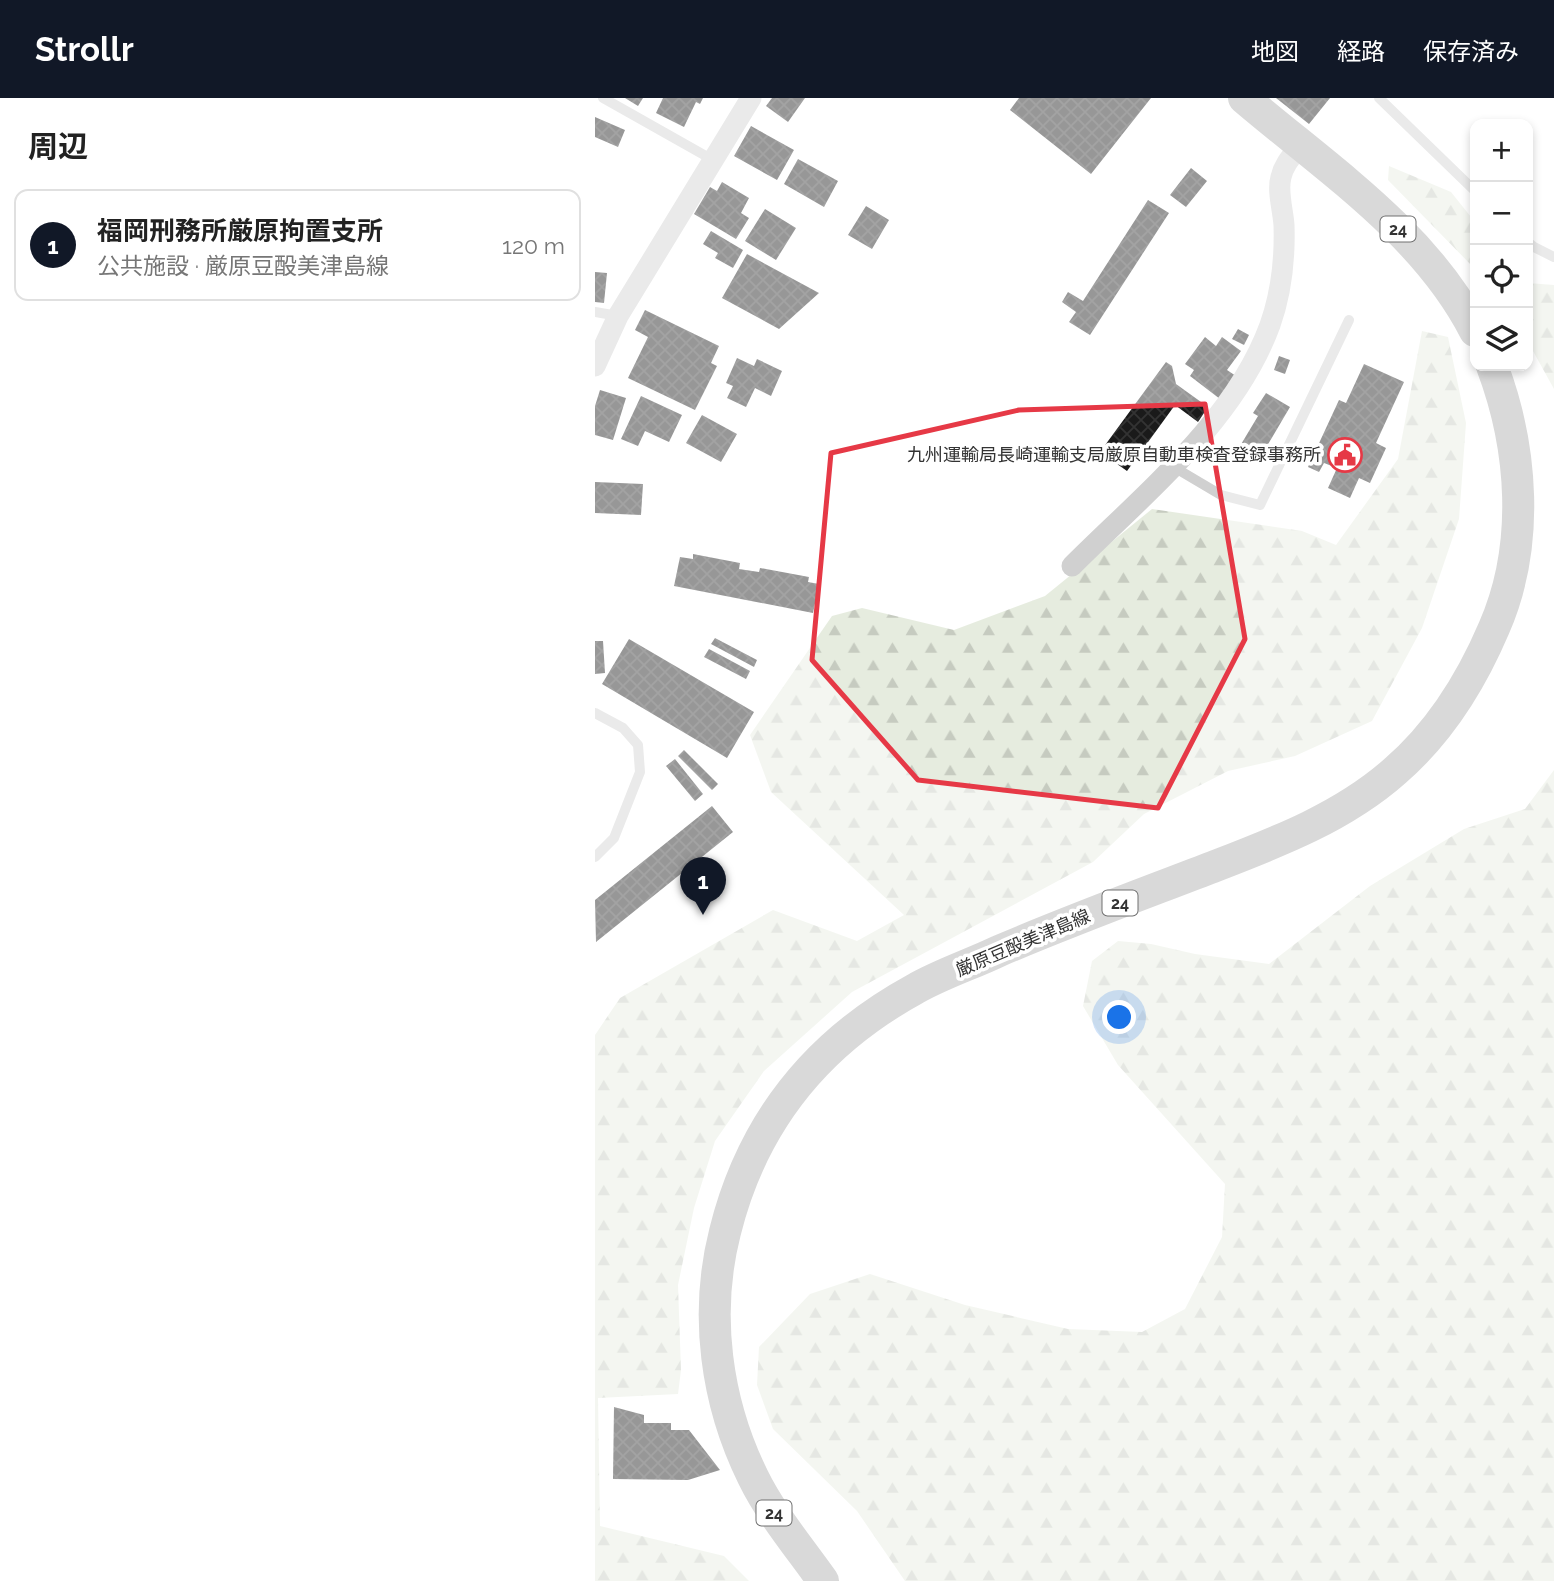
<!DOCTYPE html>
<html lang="ja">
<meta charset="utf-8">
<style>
body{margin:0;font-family:Raleway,"Noto Sans JP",sans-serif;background:#f6f6f6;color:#222}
.controls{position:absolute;right:21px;top:21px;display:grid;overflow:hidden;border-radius:14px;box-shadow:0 4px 10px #0003}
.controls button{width:63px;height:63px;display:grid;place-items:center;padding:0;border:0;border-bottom:2px solid #e0e0e0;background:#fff;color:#222;font:35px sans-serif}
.you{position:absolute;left:525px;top:920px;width:24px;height:24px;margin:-18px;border:5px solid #fff;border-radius:50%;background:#1a73e8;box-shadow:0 0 0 10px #1a73e833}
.badge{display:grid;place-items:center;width:46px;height:46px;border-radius:50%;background:#111827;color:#fff;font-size:23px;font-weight:700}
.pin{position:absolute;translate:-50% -58px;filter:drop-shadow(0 2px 4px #0008)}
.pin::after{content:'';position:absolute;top:37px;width:24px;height:21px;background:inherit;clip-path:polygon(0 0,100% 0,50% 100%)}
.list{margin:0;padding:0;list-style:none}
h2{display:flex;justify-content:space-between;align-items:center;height:91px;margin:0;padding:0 28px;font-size:30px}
h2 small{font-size:23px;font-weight:400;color:#767676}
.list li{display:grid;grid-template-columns:46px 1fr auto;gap:21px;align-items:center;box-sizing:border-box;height:112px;margin:0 14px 14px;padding:0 14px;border:2px solid #e0e0e0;border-radius:14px}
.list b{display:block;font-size:26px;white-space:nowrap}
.list p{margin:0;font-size:23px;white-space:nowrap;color:#767676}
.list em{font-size:23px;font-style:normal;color:#767676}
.icon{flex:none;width:38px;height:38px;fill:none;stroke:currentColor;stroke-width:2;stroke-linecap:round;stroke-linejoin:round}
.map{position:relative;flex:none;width:959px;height:1483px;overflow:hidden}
header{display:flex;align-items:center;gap:42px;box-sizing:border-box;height:98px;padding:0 35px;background:#111827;color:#fff}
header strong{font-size:33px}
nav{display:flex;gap:38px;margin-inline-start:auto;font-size:24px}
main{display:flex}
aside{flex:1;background:#fff}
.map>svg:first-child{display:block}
.forest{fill:url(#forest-firs)}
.building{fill:url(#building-cross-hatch)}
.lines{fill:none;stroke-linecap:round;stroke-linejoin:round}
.lane{stroke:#d0d0d0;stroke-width:10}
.street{stroke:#d0d0d0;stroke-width:21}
.primary{stroke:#ababab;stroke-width:32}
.marked{fill:none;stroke:#e63946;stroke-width:5;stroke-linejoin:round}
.labels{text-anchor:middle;stroke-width:7;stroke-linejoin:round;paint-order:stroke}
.shield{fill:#fff;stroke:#707070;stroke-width:2}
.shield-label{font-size:16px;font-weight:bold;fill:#333}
.poi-label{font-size:18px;fill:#333;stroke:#fff;text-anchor:end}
.street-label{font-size:18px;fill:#333;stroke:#fff}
</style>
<header>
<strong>Strollr</strong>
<nav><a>地図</a><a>経路</a><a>保存済み</a></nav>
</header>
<main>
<aside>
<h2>周辺<small></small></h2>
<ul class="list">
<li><span class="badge">1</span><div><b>福岡刑務所厳原拘置支所</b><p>公共施設 · 厳原豆酘美津島線</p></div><em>120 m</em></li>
</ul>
</aside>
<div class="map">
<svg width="959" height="1483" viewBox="0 0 959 1483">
<defs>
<pattern id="forest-firs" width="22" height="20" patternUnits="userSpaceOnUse" patternTransform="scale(1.75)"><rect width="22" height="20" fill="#e6ecdf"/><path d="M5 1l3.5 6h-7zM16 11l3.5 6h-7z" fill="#c6cbc0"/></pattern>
<pattern id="building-cross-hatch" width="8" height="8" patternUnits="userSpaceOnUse" patternTransform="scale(1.75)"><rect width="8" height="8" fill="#1a1a1a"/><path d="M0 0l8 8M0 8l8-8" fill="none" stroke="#333"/></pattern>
</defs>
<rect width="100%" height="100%" fill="#fff"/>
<path class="forest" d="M794,68L856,94L880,124V171L793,82Z
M933,185L959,187V291L933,244Z
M827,233L853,239L871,325L864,421L827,530L777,623L700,658L633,673L549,716L498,764L257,894L169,973L120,1043L99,1110L83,1187L86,1272L83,1296L3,1300L5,1428L129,1458L154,1483H0V937L25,900L178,812L262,843L309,817L176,694L155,637L237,518L267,510L359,532L450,498L557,411L707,433L741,447L803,361Z
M959,672V1483H310L262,1413L178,1331L162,1287L164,1249L215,1196L275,1176L370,1207L473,1231L547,1234L590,1211L627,1139L630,1086L523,967L488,908L497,863L523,843L556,846L600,856L674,866L775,788L869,731L930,711Z"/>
<path class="building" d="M30,0H48L43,8Z
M68,0H108L105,6L101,4L89,29L61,15Z
M177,0H210L193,24L171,8Z
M424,0H556L496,76L415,12Z
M681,0H735L714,26Z
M0,19L30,32L23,49L0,39Z
M156,28L199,52L182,82L139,58Z
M203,61L243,83L229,109L189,86Z
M596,70L612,83L591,109L575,97Z
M127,84L154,100L146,115L154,120L141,141L99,116L115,89L122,93Z
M553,102L574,115L495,237L474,224L481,214L467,204L473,194L488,203Z
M271,108L294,122L277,151L253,137Z
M170,111L201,130L181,162L150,143Z
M116,133L148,152L138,170L120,160L123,155L108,146Z
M152,156L224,195L184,231L127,200Z
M0,174L12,175L9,205L0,204Z
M50,212L124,248L116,265L122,268L100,312L33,280L53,239L40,232Z
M643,231L654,237L649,247L637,241Z
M610,239L621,248L627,239L646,253L632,272L641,278L625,301L595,278L599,272L590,266Z
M684,258L695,262L690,276L679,272Z
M142,260L159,268L162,261L187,273L176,298L160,290L151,309L132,300L138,288L131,285Z
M571,264L577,268L581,286L613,309L603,324L580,307L532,373L505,354Z
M769,266L809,284L781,345L791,350L775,385L764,380L755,400L733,390L742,370L729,365L724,374L713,369L744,302L751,305Z
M5,292L31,300L18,342L0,337V308Z
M671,295L695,309L662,365L642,353L663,318L658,315Z
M46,298L87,317L74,344L50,333L43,348L26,341Z
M107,317L142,336L126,364L91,345Z
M0,384L48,386L46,417L0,415Z
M98,456L145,465L144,471L164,474L165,470L214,479L213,484L224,486L218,515L79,488L85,459L98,461Z
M120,540L162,562L159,569L116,546Z
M34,541L159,614L132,660L7,586Z
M0,543H8L10,575L0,576Z
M114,551L155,573L151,581L109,559Z
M89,652L123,686L117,692L83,658Z
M80,661L108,696L100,703L71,668Z
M117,708L138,734L1,844L0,802Z
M19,1309L49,1317V1325H76V1332H94L125,1372L93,1382L18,1381Z"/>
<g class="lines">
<path class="lane" d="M8,0L118,62
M784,0L880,93
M933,144L939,149L959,159
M0,214L23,218
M577,368L626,397L665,407L754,222
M0,615L28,630L43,647L45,674L19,740L0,759"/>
<path class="street" d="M0,268L23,218L156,0
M477,468C548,397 640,323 675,227C686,196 690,159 689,127C688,112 682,93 686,79C689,66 697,58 705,48"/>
<path class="primary" d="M649,0C731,70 830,135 880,233
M228,1483C204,1449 176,1416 158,1379C121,1304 109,1216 130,1134C157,1025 221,945 320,891C346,876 377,866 404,853C474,823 545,797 615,770C680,745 747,720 800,673C845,634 876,584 899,530C935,448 928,350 897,268"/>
</g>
<path d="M0 0H959V1483H0ZM610,306L650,541L563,710L323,682L217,562L236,355L424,312Z" fill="#fff" fill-opacity=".55" fill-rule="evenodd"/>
<path class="marked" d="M610,306L650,541L563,710L323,682L217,562L236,355L424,312Z"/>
<defs>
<g id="civic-ring" transform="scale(1.75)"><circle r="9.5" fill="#fff" stroke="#e63946" stroke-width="1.5"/><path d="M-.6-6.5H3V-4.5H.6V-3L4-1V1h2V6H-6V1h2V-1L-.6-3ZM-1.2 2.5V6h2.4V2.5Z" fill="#e63946"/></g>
</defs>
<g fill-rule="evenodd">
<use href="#civic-ring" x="750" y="357"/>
</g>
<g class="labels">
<g class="shield">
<rect x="785.5" y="118.5" width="35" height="25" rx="5"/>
<rect x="507.5" y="792.5" width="35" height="25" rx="5"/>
<rect x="161.5" y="1402.5" width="35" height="25" rx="5"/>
</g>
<g class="shield-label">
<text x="803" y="137">24</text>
<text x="525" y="811">24</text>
<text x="179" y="1421">24</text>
</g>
<g class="poi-label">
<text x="726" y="363">九州運輸局長崎運輸支局厳原自動車検査登録事務所</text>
</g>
<g class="street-label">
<text transform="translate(428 845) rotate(-23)" y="6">厳原豆酘美津島線</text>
</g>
</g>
</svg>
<div class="controls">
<button>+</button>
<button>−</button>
<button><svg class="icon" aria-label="locate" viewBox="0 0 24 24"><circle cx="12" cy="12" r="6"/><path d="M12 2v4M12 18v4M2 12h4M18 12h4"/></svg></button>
<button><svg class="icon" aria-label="layers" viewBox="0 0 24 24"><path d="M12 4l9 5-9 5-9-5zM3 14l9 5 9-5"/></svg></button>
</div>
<div class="you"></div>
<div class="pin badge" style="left:108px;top:817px">1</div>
</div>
</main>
